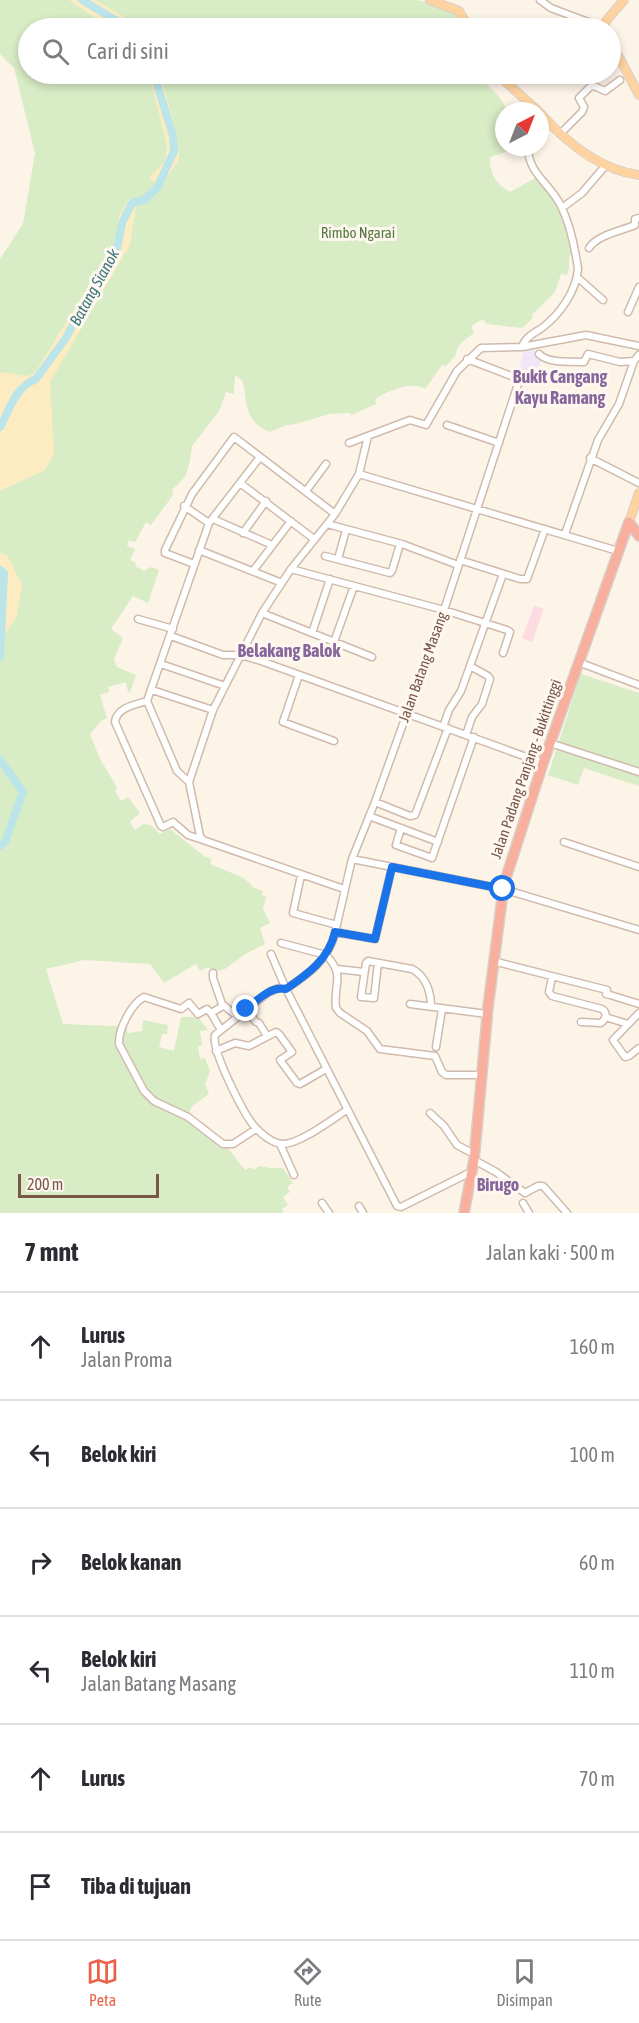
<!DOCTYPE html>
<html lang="id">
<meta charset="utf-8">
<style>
body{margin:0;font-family:"Asap Condensed",sans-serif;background:#f2f2f3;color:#2b2b33}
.compass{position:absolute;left:495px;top:102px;width:54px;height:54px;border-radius:50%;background:#fff;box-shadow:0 3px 9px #0003;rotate:42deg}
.scale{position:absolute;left:18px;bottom:15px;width:141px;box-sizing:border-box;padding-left:6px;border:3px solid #79584a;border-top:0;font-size:16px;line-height:21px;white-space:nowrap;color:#79584a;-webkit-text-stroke:4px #fff8f0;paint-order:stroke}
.stop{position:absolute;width:18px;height:18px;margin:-14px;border:4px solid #1a73e8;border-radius:50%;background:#fff}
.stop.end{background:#1a73e8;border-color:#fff;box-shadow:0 2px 6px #0008}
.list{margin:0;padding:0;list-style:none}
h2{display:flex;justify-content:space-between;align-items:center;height:78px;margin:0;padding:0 24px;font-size:26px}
h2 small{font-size:20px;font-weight:400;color:#7c7c81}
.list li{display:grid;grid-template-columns:39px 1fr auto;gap:18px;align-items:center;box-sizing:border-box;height:108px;padding:0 24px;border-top:2px solid #e1e1e2}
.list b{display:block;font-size:22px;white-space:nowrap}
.list p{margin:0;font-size:20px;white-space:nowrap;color:#7c7c81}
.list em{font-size:20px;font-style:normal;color:#7c7c81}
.icon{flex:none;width:33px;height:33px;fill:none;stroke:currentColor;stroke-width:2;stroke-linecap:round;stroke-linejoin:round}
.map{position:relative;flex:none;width:639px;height:1213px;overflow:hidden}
.search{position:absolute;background:#fff;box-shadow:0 3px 9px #0003;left:18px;right:18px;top:18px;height:66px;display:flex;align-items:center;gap:15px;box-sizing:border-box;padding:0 21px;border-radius:33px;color:#7c7c81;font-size:22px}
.sheet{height:726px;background:#fff}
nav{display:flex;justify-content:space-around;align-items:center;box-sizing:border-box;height:84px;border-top:2px solid #e1e1e2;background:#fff;font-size:16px;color:#7c7c81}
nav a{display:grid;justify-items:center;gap:3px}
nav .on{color:#eb624a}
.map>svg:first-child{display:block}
.education{fill:#f1e5fa}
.medical{fill:#fcdbe1}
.green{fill:#d8ecc5}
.sand{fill:#fdecc2}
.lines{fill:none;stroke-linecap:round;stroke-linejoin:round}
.river{stroke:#bbe5e8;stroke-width:8}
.minor-casing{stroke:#d0baad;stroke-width:9}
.major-casing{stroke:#d9d0cc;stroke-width:10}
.highway-casing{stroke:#d9d0cc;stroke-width:12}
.minor{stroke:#fff;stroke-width:6}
.major{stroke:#fed39f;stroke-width:8}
.highway{stroke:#f9af9d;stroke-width:9}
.route{stroke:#1a73e8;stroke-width:8}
.labels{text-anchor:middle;stroke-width:6;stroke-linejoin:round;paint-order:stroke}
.park-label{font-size:15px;fill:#547a3f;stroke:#fff8f0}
.street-label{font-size:15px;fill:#79584a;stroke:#fff8f0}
.water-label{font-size:16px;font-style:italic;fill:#3c787e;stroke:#fff8f0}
.quarter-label{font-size:18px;font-weight:bold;fill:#86669c;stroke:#fff8f0}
</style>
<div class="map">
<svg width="639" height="1213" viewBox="0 0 639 1213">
<rect width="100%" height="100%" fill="#fdf4e8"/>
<path class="education" d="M525,348L542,353V359L533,381L517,374Z"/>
<path class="medical" d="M534,606L544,609L532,642L522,638Z"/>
<path class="green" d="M0,0H414L441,3L453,7L470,28H28V74H479C486,87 500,93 505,107L508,106L513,111H504V147H509V151L490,157C490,174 495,183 510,192L541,175C563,196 569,225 575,253L569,256V269L567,275L561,274L555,292L532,315L533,318L522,328L487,324L483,319L471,326L474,333C466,339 456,344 456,355L446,366L442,365L425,389C410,380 389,391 375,399L376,404L351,415L350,413L329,414L296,424L287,425L270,432C245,423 247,404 243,381L235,375L234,394L226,392L219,411L192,446L189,465L185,477L172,490L173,495L151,525L146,522L135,542L129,540L127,546L135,549L130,560L136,563L135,566L144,571L151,567L159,570L148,603L133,596L111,629L123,638L114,659L117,667L136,675L130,692H128L126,682L108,687L109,692L100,695L107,718L101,721L90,734L100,759L117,787L115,791L121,801L128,797L140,813L130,822L135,830L143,824L151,825L160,834L170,829L204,856L212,859L210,864L244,878L254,888L263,891L262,895L266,897L263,909L270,923L260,928L265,944L247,953L225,969L213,972L208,967L200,971L196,964L164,983L150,964L84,960L46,969L63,1024L111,1026L125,1025L128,1033L142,1031L143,1020L168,1025L167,1034H162L159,1047L174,1051L181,1017H198L208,1030L200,1031L202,1045L198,1046L200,1059L205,1058L210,1071L205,1085L209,1094L192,1106L188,1116L218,1144L227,1147L245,1170L250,1167L254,1170L259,1166L270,1168H283L293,1183L287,1187L290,1192L283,1197L288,1205L282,1209L284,1213H0V259L23,224L35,153L14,68L0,54Z
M581,674L639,693V786L584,768L578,785L548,775Z"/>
<path class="sand" d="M69,0H96L141,28H117L97,19Z
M149,74H160C164,90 183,147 178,161C174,169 166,177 160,183L152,182L150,176L165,161L167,145Z
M129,199L137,200L130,245L50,382L54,454L45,470L0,491V372L26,376L34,374L114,245L119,216Z
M0,553L7,555L22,585L17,617L0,640Z"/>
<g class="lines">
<path class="river" d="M82,0L129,28
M0,427C10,409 15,387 36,379L66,338L86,299L107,267L117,249L122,223L132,203L144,200L157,188L174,151L173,136L154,74
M0,570L4,573L0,656
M0,760L23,792L5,842L0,846"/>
<g class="minor-casing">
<path id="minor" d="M540,0L551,8L604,28
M560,134L582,112L584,107L579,98L590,87L594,86L605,91L620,80
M566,205L582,193L606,165
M589,248C597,235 621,231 635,225V219L639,218
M577,277L603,300
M628,312L639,287
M522,347C525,337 534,333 542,328C560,314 576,292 578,269C575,248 571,226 561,206C550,183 528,174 528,147
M539,354C549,364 571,361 584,362L588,354L620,362L634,361
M447,425L499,443
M349,443L410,420L426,425L457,371L481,348L522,347L586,335L639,346
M590,458L639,483
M359,474L618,551
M240,483L314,539
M306,491L326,464
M184,506L209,523
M213,519L272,545
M327,524L402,544L458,565
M243,533L266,501
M565,534L598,440L619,404L634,361L639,355
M199,550L282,583
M325,556L390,573L392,571L400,544
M338,559L346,530
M460,560L520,579H527L545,529
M194,564L165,553V550L192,494L234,437L335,514
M291,569L444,610L507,630L510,632L503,653
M253,571L291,521
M262,613L372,657
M138,619L173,629
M312,633L330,579
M171,636L223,655H241L261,661L543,763
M334,642L354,586
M578,662L639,685
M161,664L225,686
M299,675L283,722L334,741
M152,690L213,710
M147,701C135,705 117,707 115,722L161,826L163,827L173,822L188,835L203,840
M443,727L449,710L461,691L503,574
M466,735L472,717L482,704L490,679L488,676L470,666
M550,743L639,772
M189,782L177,771L147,701L209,523L260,457
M375,802L410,816L415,815L448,728
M369,816L438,842
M401,828L396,845L432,858L474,737
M564,842L639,867
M352,859L503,889L639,930
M301,875L293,913L337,925
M344,889L203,840L200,836L189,782L213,710L262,613L291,569L335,514L359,474L368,436
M335,932L375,939L392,867
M281,943L326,955C346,976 333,983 336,1008L340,1013L367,1031L380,1049L435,1056L442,1072L446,1075H481
M271,954L286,989C307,975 326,962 334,937L352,859L375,802L444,610L518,384L514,377L467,359
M493,961L607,990L606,994L610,995L639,1004
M378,963L374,998L361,997L366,963L368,961L412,969C426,976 431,992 431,1007
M337,969L364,972
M213,973V978L222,1004L237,1016
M552,977L549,992L552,996L602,1009C608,1013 606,1019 601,1023L581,1022
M410,1004L487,1014
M223,1006L211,1013L207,1009L198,1014L189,1003L181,1009L144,997C131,1004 118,1030 119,1044L144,1091L154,1101L188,1117L223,1144H233L256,1129
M246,1009L256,1022L259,1023L267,1036
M211,1013L221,1030
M639,1013L613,1040L625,1057L629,1056L639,1048
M605,1017L628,1024
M436,1047L442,1009
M216,1051L235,1043L249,1046L276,1032L279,1034L292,1052L280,1060L297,1083L300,1084L326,1069
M347,1110C332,1119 299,1145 282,1144C272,1143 261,1134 255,1127C244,1115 211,1050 215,1035L269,992L279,988L286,989L397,1206L401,1207L471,1172
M430,1113L444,1126L457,1145L474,1154
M280,1144L294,1175
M474,1160L496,1172L525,1193L538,1186H543L567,1213
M322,1203L329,1213
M523,1203L529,1213
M359,1206L363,1213"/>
</g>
<g class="major-casing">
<path id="major" d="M430,0L459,11L469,28
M604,28L606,21L624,0
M610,40L639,95
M497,74L538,111
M540,113C566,142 599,170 639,175
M629,522L639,493"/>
</g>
<g class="highway-casing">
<path id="highway" d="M629,522L639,536
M464,1213L474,1160L488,1007L504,884L543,763L629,522"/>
</g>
<use href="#minor" class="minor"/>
<use href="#major" class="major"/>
<use href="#highway" class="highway"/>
</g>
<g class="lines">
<path class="route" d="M246,1009C258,1000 270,986 286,989C308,974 329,959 335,932L375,939L392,867L503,889"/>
</g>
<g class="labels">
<g class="park-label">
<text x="358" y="238">Rimbo Ngarai</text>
</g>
<g class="street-label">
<text transform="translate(423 667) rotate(-70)" y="5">Jalan Batang Masang</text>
<text transform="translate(526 769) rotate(-71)" y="5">Jalan Padang Panjang - Bukittinggi</text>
</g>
<g class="water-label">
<text transform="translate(94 287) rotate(-61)" y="6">Batang Sianok</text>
</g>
<g class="quarter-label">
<text x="560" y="383">Bukit Cangang<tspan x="560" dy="21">Kayu Ramang</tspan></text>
<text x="289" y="657">Belakang Balok</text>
<text x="498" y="1191">Birugo</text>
</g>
</g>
</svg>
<svg class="compass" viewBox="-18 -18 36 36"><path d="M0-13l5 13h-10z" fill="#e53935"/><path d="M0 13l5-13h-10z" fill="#7c7c81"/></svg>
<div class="scale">200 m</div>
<div class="stop" style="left:503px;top:889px"></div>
<div class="stop end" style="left:246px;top:1009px"></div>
<div class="search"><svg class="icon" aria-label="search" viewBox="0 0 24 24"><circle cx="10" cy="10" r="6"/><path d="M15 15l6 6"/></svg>Cari di sini</div>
</div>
<section class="sheet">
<h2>7 mnt<small>Jalan kaki · 500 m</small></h2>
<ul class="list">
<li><svg class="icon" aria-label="ahead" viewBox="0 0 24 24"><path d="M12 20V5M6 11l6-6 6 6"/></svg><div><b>Lurus</b><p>Jalan Proma</p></div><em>160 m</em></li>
<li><svg class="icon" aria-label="left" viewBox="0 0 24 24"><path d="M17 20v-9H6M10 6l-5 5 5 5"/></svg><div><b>Belok kiri</b></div><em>100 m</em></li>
<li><svg class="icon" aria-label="right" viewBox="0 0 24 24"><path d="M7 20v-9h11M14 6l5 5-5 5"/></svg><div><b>Belok kanan</b></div><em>60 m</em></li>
<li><svg class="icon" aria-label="left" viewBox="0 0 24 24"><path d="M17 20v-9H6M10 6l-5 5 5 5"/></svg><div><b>Belok kiri</b><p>Jalan Batang Masang</p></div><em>110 m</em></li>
<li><svg class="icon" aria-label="ahead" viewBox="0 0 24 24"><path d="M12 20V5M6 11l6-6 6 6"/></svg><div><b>Lurus</b></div><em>70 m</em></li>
<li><svg class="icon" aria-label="arrive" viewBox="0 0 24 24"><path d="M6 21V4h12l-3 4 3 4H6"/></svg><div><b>Tiba di tujuan</b></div></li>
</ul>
</section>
<nav>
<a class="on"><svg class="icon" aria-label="map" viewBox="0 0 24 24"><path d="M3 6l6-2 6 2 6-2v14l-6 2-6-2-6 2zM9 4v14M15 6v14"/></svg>Peta</a>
<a><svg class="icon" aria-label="directions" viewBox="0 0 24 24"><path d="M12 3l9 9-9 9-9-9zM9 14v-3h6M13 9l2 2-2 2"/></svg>Rute</a>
<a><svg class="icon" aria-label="saved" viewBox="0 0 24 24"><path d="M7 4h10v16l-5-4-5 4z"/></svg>Disimpan</a>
</nav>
